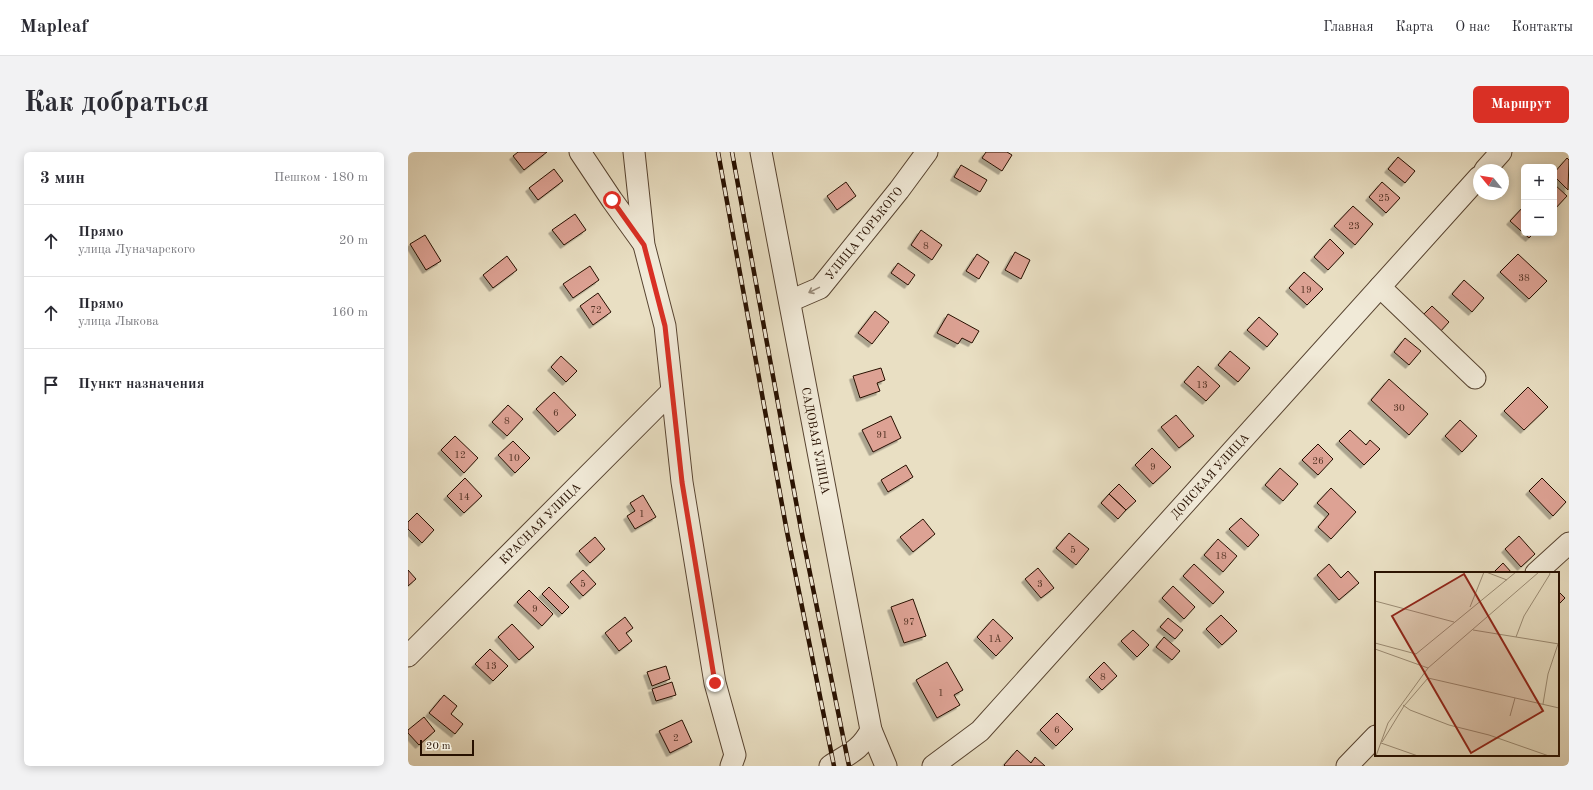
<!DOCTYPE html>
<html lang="ru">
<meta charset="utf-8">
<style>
body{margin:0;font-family:"Old Standard TT",serif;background:#f2f2f3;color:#2b2b33}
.controls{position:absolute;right:12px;top:12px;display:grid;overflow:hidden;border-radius:6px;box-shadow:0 2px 10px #0003}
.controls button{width:36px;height:36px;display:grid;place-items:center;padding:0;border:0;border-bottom:1px solid #e1e1e2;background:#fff;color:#2b2b33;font:20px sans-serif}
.compass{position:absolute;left:1065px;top:12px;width:36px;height:36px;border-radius:50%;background:#fff;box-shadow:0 2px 10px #0003;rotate:300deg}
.scale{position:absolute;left:12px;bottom:10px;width:54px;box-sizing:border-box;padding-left:4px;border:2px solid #271000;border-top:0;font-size:11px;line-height:14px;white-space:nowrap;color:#271000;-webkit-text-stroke:3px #f1ead8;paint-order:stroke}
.stop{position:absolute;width:12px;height:12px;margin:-9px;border:3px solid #d93025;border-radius:50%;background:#fff}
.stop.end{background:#d93025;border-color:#fff;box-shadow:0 1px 4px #0008}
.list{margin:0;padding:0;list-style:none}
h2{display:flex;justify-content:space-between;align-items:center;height:52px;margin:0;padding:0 16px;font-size:17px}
h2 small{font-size:13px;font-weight:400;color:#7c7c81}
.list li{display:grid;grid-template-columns:26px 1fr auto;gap:12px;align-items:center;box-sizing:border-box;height:72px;padding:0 16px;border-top:1px solid #e1e1e2}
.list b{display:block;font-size:15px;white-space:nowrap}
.list p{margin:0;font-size:13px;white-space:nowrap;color:#7c7c81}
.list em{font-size:13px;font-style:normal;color:#7c7c81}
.icon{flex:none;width:22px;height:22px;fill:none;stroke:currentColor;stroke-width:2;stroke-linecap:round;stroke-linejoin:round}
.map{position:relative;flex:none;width:1161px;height:614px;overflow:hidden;border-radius:6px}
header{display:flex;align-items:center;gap:24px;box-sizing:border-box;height:56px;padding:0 20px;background:#fff;border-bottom:1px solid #e1e1e2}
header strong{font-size:19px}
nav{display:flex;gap:22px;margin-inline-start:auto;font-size:14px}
.intro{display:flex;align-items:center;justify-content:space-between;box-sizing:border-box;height:96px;padding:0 24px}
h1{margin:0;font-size:28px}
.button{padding:10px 18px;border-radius:6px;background:#d93025;color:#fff;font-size:14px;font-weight:700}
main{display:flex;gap:24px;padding:0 24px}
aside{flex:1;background:#fff;border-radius:6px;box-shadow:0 2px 10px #0003}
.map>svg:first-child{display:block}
.building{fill:#dda294;stroke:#271000;filter:url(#shadow)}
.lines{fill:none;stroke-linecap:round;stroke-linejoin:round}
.minor-casing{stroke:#584431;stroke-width:23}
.minor{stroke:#f1ead8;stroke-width:21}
.rail-casing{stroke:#271000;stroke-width:4.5}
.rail{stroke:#f1ead8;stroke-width:3;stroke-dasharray:9;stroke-linecap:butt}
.oneway{stroke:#968877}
.route{stroke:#d93025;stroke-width:5}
.labels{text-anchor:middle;stroke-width:3;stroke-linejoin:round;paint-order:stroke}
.number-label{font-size:10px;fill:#543425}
.street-label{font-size:12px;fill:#271000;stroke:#f1ead8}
.inset-road{fill:none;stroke:#9b8c75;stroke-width:1}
.view{fill:#8f2418;fill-opacity:0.15;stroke:#8f2418;stroke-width:2}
.inset-edge{fill:none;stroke:#271000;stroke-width:2}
</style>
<header>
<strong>Mapleaf</strong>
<nav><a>Главная</a><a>Карта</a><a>О нас</a><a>Контакты</a></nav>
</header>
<div class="intro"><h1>Как добраться</h1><a class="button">Маршрут</a></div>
<main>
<aside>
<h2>3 мин<small>Пешком · 180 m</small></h2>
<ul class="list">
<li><svg class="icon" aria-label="ahead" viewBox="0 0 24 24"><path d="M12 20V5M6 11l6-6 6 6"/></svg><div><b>Прямо</b><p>улица Луначарского</p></div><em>20 m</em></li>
<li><svg class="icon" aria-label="ahead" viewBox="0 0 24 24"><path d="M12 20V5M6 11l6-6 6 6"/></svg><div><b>Прямо</b><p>улица Лыкова</p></div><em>160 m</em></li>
<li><svg class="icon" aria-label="arrive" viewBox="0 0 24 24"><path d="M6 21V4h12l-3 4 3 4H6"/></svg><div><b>Пункт назначения</b></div></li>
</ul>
</aside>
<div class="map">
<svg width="1161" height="614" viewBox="0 0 1161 614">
<defs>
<filter id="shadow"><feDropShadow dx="-3.5" dy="3.5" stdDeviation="0" flood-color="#0004"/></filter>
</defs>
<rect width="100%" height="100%" fill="#e9dfc3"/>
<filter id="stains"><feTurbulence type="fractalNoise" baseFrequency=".005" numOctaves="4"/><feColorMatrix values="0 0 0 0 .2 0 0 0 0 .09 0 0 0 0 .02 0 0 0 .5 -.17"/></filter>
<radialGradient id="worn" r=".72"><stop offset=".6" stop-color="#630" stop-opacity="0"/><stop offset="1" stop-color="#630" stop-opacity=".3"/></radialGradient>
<path class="building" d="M110,0H139L116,18L105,4Z
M578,0H599L604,3L594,19L574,6Z
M990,5L1007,19L997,31L980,17Z
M1159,6L1161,8L1160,38L1146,24V21Z
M553,13L579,28L572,40L546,25Z
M146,17L155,29L130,48L121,36Z
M438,30L448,44L429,58L419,44Z
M974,30L992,46L978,61L961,45Z
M1146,32L1159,44L1146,58Z
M945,54L965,72L947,93L926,74Z
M1116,54V81H1126L1121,86L1102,69Z
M167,62L178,78L156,93L144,78Z
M513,78L534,93L524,108L503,93Z
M17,83L33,109L18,118L2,92Z
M922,87L936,101L920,118L906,105Z
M607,100L622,108L613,127L597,118Z
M569,102L581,110L571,127L558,119Z
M1110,102L1139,129L1121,147L1092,120Z
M99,104L109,118L85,136L75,123Z
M490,111L507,123L500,133L483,121Z
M182,114L191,128L165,146L155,132Z
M896,120L915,137L899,153L881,136Z
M1056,128L1076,146L1064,160L1044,142Z
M190,141L203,160L185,173L172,154Z
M1024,154L1041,170L1031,181L1014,164Z
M467,159L481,170L464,192L450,181Z
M540,162L571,179L564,191L554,186L550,192L529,181Z
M851,165L870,182L859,195L839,178Z
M997,186L1013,199L1001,213L986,200Z
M822,199L842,216L830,230L810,213Z
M153,204L169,219L158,230L143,215Z
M790,214L812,234L798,249L776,230Z
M473,216L477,228L469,231L472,239L452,246L445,224Z
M981,227L1020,262L1001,283L963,248Z
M1120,235L1140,255L1116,278L1096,259Z
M146,240L168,263L150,280L128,257Z
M100,253L115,267L99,284L84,270Z
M768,263L786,284L771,296L753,275Z
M483,264L493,286L465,300L454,278Z
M1052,268L1069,284L1054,300L1037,284Z
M942,278L958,293L962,288L972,297L956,313L931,289Z
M47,284L70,306L56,321L33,298Z
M105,289L122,306L107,321L90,303Z
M910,292L925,307L910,323L894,308Z
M744,296L763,315L745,332L727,313Z
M498,313L505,325L480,340L473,328Z
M872,316L890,332L875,349L857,333Z
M57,326L74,344L56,361L39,344Z
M1134,326L1158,350L1145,364L1121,339Z
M711,332L728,349L718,358L701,342Z
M923,336L948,360L923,387L910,375L921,362L909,351Z
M701,342L718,358L710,367L693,351Z
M235,343L248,365L227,377L219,364L227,359L222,351Z
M9,361L26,378L14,391L0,377V370Z
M833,366L851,383L840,395L821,377Z
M515,367L527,382L505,400L492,385Z
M661,381L681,397L668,413L648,396Z
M1111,384L1127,402L1113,415L1097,397Z
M187,385L197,397L182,411L171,399Z
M810,387L829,404L815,420L796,403Z
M1095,411L1104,421H1085Z
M786,412L816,440L805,452L775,424Z
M921,412L933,426L940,419L951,431L931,448L909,423Z
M630,416L646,436L633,446L617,427Z
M0,418L8,427L0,434Z
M175,418L188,432L175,444L162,430Z
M765,434L787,455L776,467L754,446Z
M141,435L161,455L154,462L134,442Z
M121,438L145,462L134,474L109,450Z
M1150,439L1157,446L1150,453Z
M505,447L518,484L496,491L483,455Z
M813,463L829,479L814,493L798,477Z
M217,465L225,476L218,481L224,489L211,499L197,481Z
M760,466L775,478L767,487L752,475Z
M585,467L605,486L588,504L569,485Z
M104,472L126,495L111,508L90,485Z
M725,478L741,493L729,505L713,489Z
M756,485L772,499L764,508L748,495Z
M82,497L100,514L85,529L67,512Z
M539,510L555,538L546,543L552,553L529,566L508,528Z
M696,510L709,524L694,538L681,525Z
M258,514L262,527L244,534L239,520Z
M264,530L268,543L248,549L244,537Z
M36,543L49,554L43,562L55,572L47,582L21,561Z
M649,561L665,577L648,594L632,578Z
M16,565L27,579L11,593L0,581V578Z
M274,568L284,590L262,601L251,579Z
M609,598L623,611L627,605L637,614H597L596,613Z"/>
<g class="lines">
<g class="minor-casing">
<g id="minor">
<path d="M172,0L204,48L235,91"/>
<path d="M226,0L236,93L257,174L274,330L307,531L327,603L323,614"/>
<path id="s1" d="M353,0L463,578L478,614"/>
<path d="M1077,18L1093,0"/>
<path d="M972,135L1067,226"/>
<path id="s2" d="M382,149L412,136L491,38L519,0"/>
<path d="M1128,421L1161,391"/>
<path id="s3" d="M0,504L263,240"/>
<path d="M422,614C440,602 452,599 463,578"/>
<path id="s4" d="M525,614L572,579L1071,25"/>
<path d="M939,614L968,584"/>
</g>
</g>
<use href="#minor" class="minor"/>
<g class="rail-casing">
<path id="rail" d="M310,0L379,380L426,614
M324,0L393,377L441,614"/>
</g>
<use href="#rail" class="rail"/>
</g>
<defs><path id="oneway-shaft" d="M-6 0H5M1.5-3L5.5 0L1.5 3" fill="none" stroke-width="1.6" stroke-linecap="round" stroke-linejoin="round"/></defs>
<use class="oneway" href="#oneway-shaft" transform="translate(406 138) rotate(154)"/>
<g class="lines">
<path class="route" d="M204,48L236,93L257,174L274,330L307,531"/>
</g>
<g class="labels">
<g class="number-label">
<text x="976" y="49">25</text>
<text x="946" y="77">23</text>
<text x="518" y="97">8</text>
<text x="1116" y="129">38</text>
<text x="898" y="141">19</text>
<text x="188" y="161">72</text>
<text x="794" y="236">13</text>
<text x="991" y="259">30</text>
<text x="148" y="264">6</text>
<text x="99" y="272">8</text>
<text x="474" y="286">91</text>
<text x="52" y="306">12</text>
<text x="106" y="309">10</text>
<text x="910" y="312">26</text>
<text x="745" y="318">9</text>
<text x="56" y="348">14</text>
<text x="234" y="365">1</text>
<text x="665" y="401">5</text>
<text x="813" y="407">18</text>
<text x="175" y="435">5</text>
<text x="632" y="435">3</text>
<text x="127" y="460">9</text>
<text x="501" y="473">97</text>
<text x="587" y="490">1А</text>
<text x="83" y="517">13</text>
<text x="695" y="528">8</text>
<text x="533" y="544">1</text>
<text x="649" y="581">6</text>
<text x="268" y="589">2</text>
</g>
<g class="street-label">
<text dy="4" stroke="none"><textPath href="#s2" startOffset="103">УЛИЦА ГОРЬКОГО</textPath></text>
<text dy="4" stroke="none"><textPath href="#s1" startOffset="294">САДОВАЯ УЛИЦА</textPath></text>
<text dy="4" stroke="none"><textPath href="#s4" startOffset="402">ДОНСКАЯ УЛИЦА</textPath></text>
<text dy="4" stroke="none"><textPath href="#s3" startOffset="187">КРАСНАЯ УЛИЦА</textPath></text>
</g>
</g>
<g transform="translate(967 420)">
<rect width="184" height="184" fill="#e9dfc3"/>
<path class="inset-road" d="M111,0L132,8M0,29L79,50M95,35L109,0M98,58L184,72M141,65L149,44L175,2L174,0M0,71L41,82L141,0M0,77L53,96M168,132L173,102L183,72M28,133L35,138L74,153L114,163L174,184M135,144L140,126M7,170L29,134L53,106L184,136M6,171L43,184M1,184L13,151L53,96L164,0"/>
<path class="view" d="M89,2L168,139L96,181L17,44Z"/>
<rect width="184" height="184" class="inset-edge"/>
</g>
<rect width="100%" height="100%" filter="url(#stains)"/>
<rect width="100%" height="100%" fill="url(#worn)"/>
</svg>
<div class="controls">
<button>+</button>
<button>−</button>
</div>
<svg class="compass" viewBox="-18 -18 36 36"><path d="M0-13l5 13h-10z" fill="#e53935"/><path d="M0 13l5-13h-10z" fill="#7c7c81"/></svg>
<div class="scale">20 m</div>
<div class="stop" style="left:204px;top:48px"></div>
<div class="stop end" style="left:307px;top:531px"></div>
</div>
</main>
